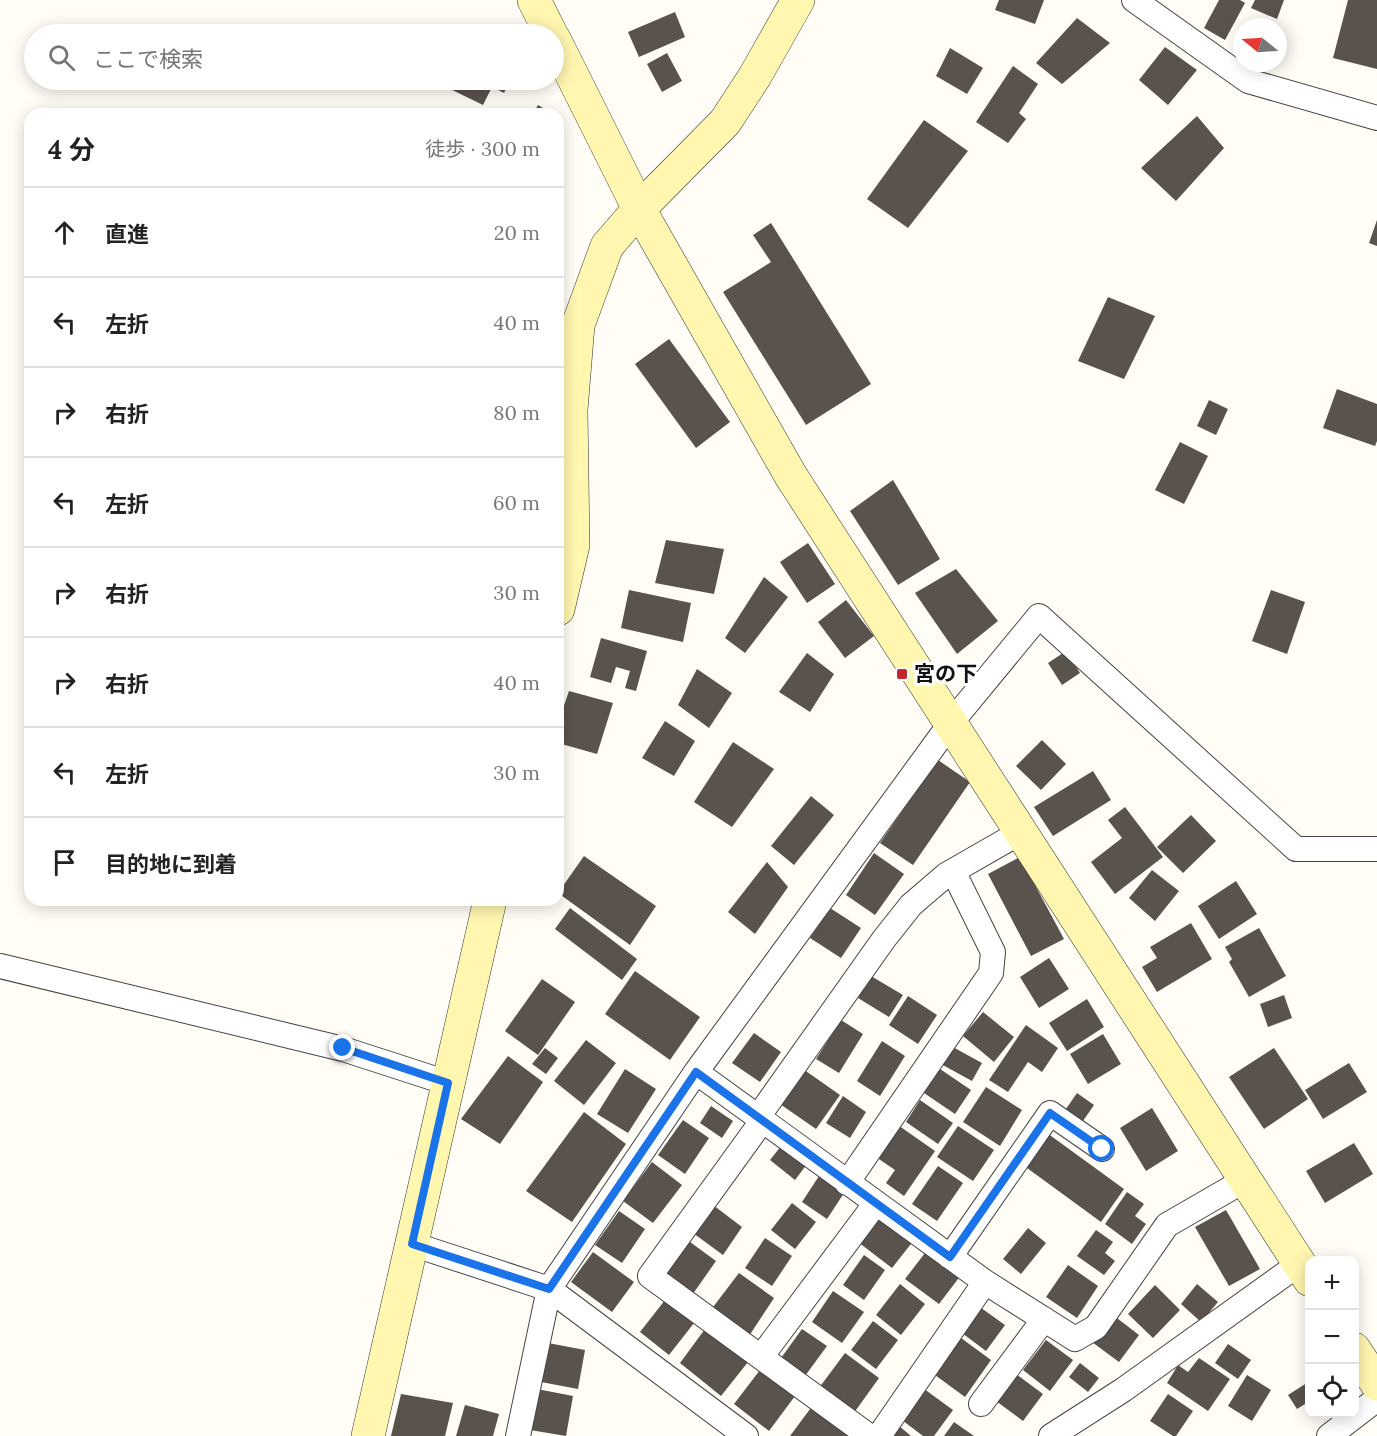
<!DOCTYPE html>
<html lang="ja">
<meta charset="utf-8">
<style>
body{margin:0;font-family:Lora,"Noto Sans JP",serif;background:#f6f6f6;color:#222}
.controls{position:absolute;right:18px;bottom:18px;display:grid;overflow:hidden;border-radius:12px;box-shadow:0 3px 15px #0003}
.controls button{width:54px;height:54px;display:grid;place-items:center;padding:0;border:0;border-bottom:2px solid #e0e0e0;background:#fff;color:#222;font:30px sans-serif}
.compass{position:absolute;left:1233px;top:18px;width:54px;height:54px;border-radius:50%;background:#fff;box-shadow:0 3px 15px #0003;rotate:288deg}
.stop{position:absolute;width:18px;height:18px;margin:-14px;border:4px solid #1a73e8;border-radius:50%;background:#fff}
.stop.end{background:#1a73e8;border-color:#fff;box-shadow:0 2px 6px #0008}
.list{margin:0;padding:0;list-style:none}
h2{display:flex;justify-content:space-between;align-items:center;height:78px;margin:0;padding:0 24px;font-size:26px}
h2 small{font-size:20px;font-weight:400;color:#767676}
.list li{display:grid;grid-template-columns:39px 1fr auto;gap:18px;align-items:center;box-sizing:border-box;height:90px;padding:0 24px;border-top:2px solid #e0e0e0}
.list b{display:block;font-size:22px;white-space:nowrap}
.list em{font-size:20px;font-style:normal;color:#767676}
.icon{flex:none;width:33px;height:33px;fill:none;stroke:currentColor;stroke-width:2;stroke-linecap:round;stroke-linejoin:round}
.map{position:relative;flex:none;width:1377px;height:1436px;overflow:hidden}
.search{position:absolute;background:#fff;box-shadow:0 3px 15px #0003;left:24px;top:24px;width:540px;height:66px;display:flex;align-items:center;gap:15px;box-sizing:border-box;padding:0 21px;border-radius:33px;color:#767676;font-size:22px}
.panel{position:absolute;background:#fff;box-shadow:0 3px 15px #0003;left:24px;top:108px;width:540px;height:798px;border-radius:18px}
.map>svg:first-child{display:block}
.building{fill:#5a524d}
.lines{fill:none;stroke-linecap:round;stroke-linejoin:round}
.street-casing{stroke:#444;stroke-width:26}
.secondary-casing{stroke:#333;stroke-width:34}
.street{stroke:#fff;stroke-width:24}
.secondary{stroke:#fff6b0;stroke-width:33}
.route{stroke:#1a73e8;stroke-width:8}
.poi-dot{fill:#c4262e;stroke:#fff;stroke-width:2}
.labels{text-anchor:middle;stroke-width:6;stroke-linejoin:round;paint-order:stroke}
.poi-label{font-size:21px;font-weight:bold;fill:#111;stroke:#fff;text-anchor:start}
</style>
<div class="map">
<svg width="1377" height="1436" viewBox="0 0 1377 1436">
<rect width="100%" height="100%" fill="#fffdf5"/>
<path class="building" d="M999,0H1044L1035,24L995,10Z
M1219,0H1240L1245,3L1225,40L1204,28Z
M1255,0H1284L1277,19L1251,8Z
M1348,0H1377V69L1333,58Z
M675,12L685,37L639,57L628,32Z
M1077,18L1110,43L1062,84L1036,63Z
M1165,47L1197,70L1168,105L1139,80Z
M950,48L983,68L967,94L936,76Z
M667,53L682,81L662,92L647,64Z
M1013,66L1038,84L1019,113L1026,119L1008,143L976,122Z
M447,80H510L504,93L492,87L483,105L444,86Z
M538,105L553,114H533Z
M1197,116L1224,148L1176,201L1141,168Z
M924,120L968,151L908,228L867,199Z
M1377,220V246L1369,243Z
M771,223L871,384L806,425L723,292L771,262L753,235Z
M1108,297L1155,316L1124,379L1078,361Z
M669,339L730,422L696,448L635,364Z
M1337,389L1377,404V441L1375,446L1323,428Z
M1209,400L1228,409L1216,435L1197,426Z
M1180,442L1208,456L1184,504L1155,490Z
M893,480L940,559L898,585L850,511Z
M666,540L724,549L714,594L655,583Z
M808,543L835,584L807,603L780,562Z
M956,569L998,621L957,654L915,593Z
M764,577L788,597L745,653L725,638Z
M629,590L691,603L683,642L621,628Z
M1271,590L1305,602L1287,654L1252,641Z
M846,600L874,636L845,658L818,622Z
M601,638L647,651L636,691L625,688L630,671L616,667L611,683L590,677Z
M1066,651L1080,673L1062,685L1048,663Z
M807,653L834,674L810,712L779,692Z
M697,669L732,693L709,728L678,705Z
M569,691L613,703L597,754L558,743V723Z
M665,721L695,741L674,776L642,758Z
M1042,740L1066,764L1041,790L1016,766Z
M733,742L774,769L732,827L694,802Z
M938,760L970,782L913,865L880,843Z
M1093,771L1111,800L1053,836L1034,807Z
M811,796L834,815L794,865L771,846Z
M1125,807L1163,857L1115,894L1091,862L1122,838L1108,820Z
M1191,815L1216,841L1183,873L1157,847Z
M874,853L904,874L875,915L846,895Z
M584,856L656,906L630,945L558,893Z
M1020,857L1064,939L1031,956L988,874Z
M767,862L788,887L755,934L728,912Z
M1152,870L1179,891L1155,921L1129,898Z
M1236,881L1257,914L1219,939L1198,906Z
M570,908L637,959L622,980L555,929Z
M830,908L861,928L841,958L810,938Z
M1191,923L1212,959L1157,992L1142,967L1157,958L1150,947Z
M1259,928L1286,976L1249,997L1229,962L1232,959L1225,947Z
M1049,958L1069,989L1039,1008L1020,977Z
M635,971L700,1017L670,1060L605,1014Z
M871,976L903,995L889,1017L858,998Z
M542,979L575,1002L538,1055L505,1031Z
M1284,995L1292,1018L1268,1027L1260,1004Z
M908,996L937,1015L918,1044L889,1025Z
M1087,999L1104,1027L1067,1051L1049,1023Z
M983,1012L1014,1037L994,1062L963,1036Z
M841,1020L863,1034L839,1073L816,1059Z
M1026,1025L1058,1048L1042,1072L1028,1062L1008,1092L989,1080Z
M754,1033L781,1052L760,1082L732,1063Z
M1103,1034L1121,1064L1088,1084L1070,1054Z
M586,1040L616,1063L584,1105L554,1081Z
M882,1041L905,1056L880,1096L857,1081Z
M951,1046L982,1063L972,1081L941,1064Z
M545,1048L558,1058L546,1074L532,1064Z
M1274,1048L1308,1099L1264,1129L1229,1077Z
M508,1056L543,1082L500,1144L461,1119Z
M1349,1063L1367,1092L1323,1119L1305,1090Z
M625,1069L656,1089L628,1133L597,1114Z
M803,1069L840,1095L816,1129L780,1104Z
M940,1069L971,1090L955,1114L924,1093Z
M986,1087L1022,1110L1000,1146L963,1122Z
M1077,1093L1094,1105L1083,1121L1066,1109Z
M843,1096L866,1112L850,1138L826,1123Z
M920,1100L953,1123L938,1144L906,1122Z
M711,1106L733,1121L722,1138L700,1123Z
M1152,1108L1178,1151L1146,1171L1120,1128Z
M584,1112L626,1144L572,1222L526,1191Z
M683,1120L709,1138L685,1174L658,1155Z
M895,1123L935,1151L904,1196L886,1183L895,1170L873,1155Z
M958,1126L994,1150L973,1181L937,1157Z
M1047,1133L1124,1189L1101,1222L1023,1165Z
M785,1141L810,1160L795,1180L770,1160Z
M1354,1143L1373,1174L1325,1203L1306,1171Z
M652,1162L682,1185L653,1223L623,1201Z
M938,1166L963,1183L937,1221L912,1204Z
M821,1173L846,1190L827,1219L802,1202Z
M1127,1192L1144,1204L1135,1216L1146,1224L1132,1244L1105,1224Z
M792,1203L816,1222L795,1249L771,1230Z
M713,1205L742,1227L723,1255L693,1233Z
M1226,1210L1260,1269L1229,1286L1195,1227Z
M619,1211L645,1229L622,1263L595,1245Z
M880,1214L914,1240L892,1268L858,1242Z
M1028,1228L1046,1243L1021,1274L1003,1259Z
M1096,1230L1113,1242L1105,1253L1115,1261L1104,1275L1077,1256Z
M765,1238L792,1256L772,1286L745,1268Z
M686,1239L716,1261L690,1298L660,1275Z
M928,1249L961,1275L939,1304L905,1279Z
M593,1252L634,1282L612,1312L571,1282Z
M864,1255L885,1270L864,1300L843,1285Z
M1068,1265L1098,1286L1077,1318L1046,1297Z
M739,1273L774,1298L747,1339L710,1311Z
M900,1284L925,1304L901,1335L876,1315Z
M1197,1284L1218,1302L1201,1322L1181,1304Z
M1155,1285L1180,1310L1153,1338L1128,1314Z
M833,1291L864,1312L842,1343L812,1322Z
M665,1300L694,1323L669,1355L640,1332Z
M977,1305L1005,1325L986,1351L958,1330Z
M1113,1315L1139,1335L1119,1362L1092,1342Z
M873,1321L898,1340L876,1369L851,1350Z
M705,1329L748,1362L721,1396L680,1363Z
M802,1329L827,1346L805,1376L781,1358Z
M957,1335L991,1360L965,1397L935,1375Z
M1046,1340L1073,1360L1050,1391L1023,1370Z
M548,1343L585,1350L578,1389L541,1382Z
M1228,1344L1251,1360L1238,1379L1215,1363Z
M845,1353L879,1378L851,1417L816,1392Z
M1199,1358L1230,1379L1208,1411L1167,1383L1178,1365L1188,1372Z
M1080,1363L1099,1378L1088,1392L1069,1377Z
M760,1370L795,1396L769,1431L734,1404Z
M1016,1374L1043,1394L1023,1421L996,1401Z
M1247,1375L1271,1390L1252,1421L1228,1406Z
M1310,1381V1401L1297,1409L1288,1395Z
M920,1386L953,1410L934,1436H923L898,1417Z
M537,1389L573,1396L566,1436L530,1430Z
M401,1394L453,1403L445,1436H391Z
M1168,1394L1193,1411L1176,1436H1173L1150,1421Z
M465,1405L499,1414L493,1436H456Z
M813,1405L855,1436H790Z
M954,1422L974,1436H944Z
M898,1425L911,1436H889Z"/>
<g class="lines">
<g class="street-casing">
<path id="street" d="M1134,0L1248,81L1377,118
M0,966L343,1049L448,1083
M696,1072L985,1282L1075,1339L1096,1327L1167,1225L1245,1180
M758,1117L884,939L911,905L946,875L1021,832
M762,1121L650,1276L869,1436
M847,1183L991,973L993,952L953,871
M412,1244L549,1289L746,1436
M950,1257L1050,1113L1102,1149
M761,1357L876,1203
M981,1404L1044,1319
M518,1436L549,1289L696,1072L950,724L1039,616L1296,849H1377
M879,1436L985,1282
M1051,1436L1123,1390L1299,1264
M1329,1436L1377,1399"/>
</g>
<g class="secondary-casing">
<path id="secondary" d="M534,0L551,34
M554,39L639,209L791,476L1310,1280
M558,609L573,545L571,410L578,325L607,246L639,209L725,122L755,76L798,0
M1354,1349L1377,1384
M368,1436L490,900"/>
</g>
<use href="#street" class="street"/>
<use href="#secondary" class="secondary"/>
</g>
<g class="lines">
<path class="route" d="M343,1048L448,1083L412,1244L549,1289L696,1072L950,1257L1050,1113L1102,1149"/>
</g>
<rect class="poi-dot" x="896" y="668" width="12" height="12" rx="3"/>
<g class="labels">
<g class="poi-label">
<text x="914" y="681">宮の下</text>
</g>
</g>
</svg>
<div class="controls">
<button>+</button>
<button>−</button>
<button><svg class="icon" aria-label="locate" viewBox="0 0 24 24"><circle cx="12" cy="12" r="6"/><path d="M12 2v4M12 18v4M2 12h4M18 12h4"/></svg></button>
</div>
<svg class="compass" viewBox="-18 -18 36 36"><path d="M0-13l5 13h-10z" fill="#e53935"/><path d="M0 13l5-13h-10z" fill="#767676"/></svg>
<div class="stop" style="left:1102px;top:1149px"></div>
<div class="stop end" style="left:343px;top:1048px"></div>
<div class="search"><svg class="icon" aria-label="search" viewBox="0 0 24 24"><circle cx="10" cy="10" r="6"/><path d="M15 15l6 6"/></svg>ここで検索</div>
<section class="panel">
<h2>4 分<small>徒歩 · 300 m</small></h2>
<ul class="list">
<li><svg class="icon" aria-label="ahead" viewBox="0 0 24 24"><path d="M12 20V5M6 11l6-6 6 6"/></svg><div><b>直進</b></div><em>20 m</em></li>
<li><svg class="icon" aria-label="left" viewBox="0 0 24 24"><path d="M17 20v-9H6M10 6l-5 5 5 5"/></svg><div><b>左折</b></div><em>40 m</em></li>
<li><svg class="icon" aria-label="right" viewBox="0 0 24 24"><path d="M7 20v-9h11M14 6l5 5-5 5"/></svg><div><b>右折</b></div><em>80 m</em></li>
<li><svg class="icon" aria-label="left" viewBox="0 0 24 24"><path d="M17 20v-9H6M10 6l-5 5 5 5"/></svg><div><b>左折</b></div><em>60 m</em></li>
<li><svg class="icon" aria-label="right" viewBox="0 0 24 24"><path d="M7 20v-9h11M14 6l5 5-5 5"/></svg><div><b>右折</b></div><em>30 m</em></li>
<li><svg class="icon" aria-label="right" viewBox="0 0 24 24"><path d="M7 20v-9h11M14 6l5 5-5 5"/></svg><div><b>右折</b></div><em>40 m</em></li>
<li><svg class="icon" aria-label="left" viewBox="0 0 24 24"><path d="M17 20v-9H6M10 6l-5 5 5 5"/></svg><div><b>左折</b></div><em>30 m</em></li>
<li><svg class="icon" aria-label="arrive" viewBox="0 0 24 24"><path d="M6 21V4h12l-3 4 3 4H6"/></svg><div><b>目的地に到着</b></div></li>
</ul>
</section>
</div>
